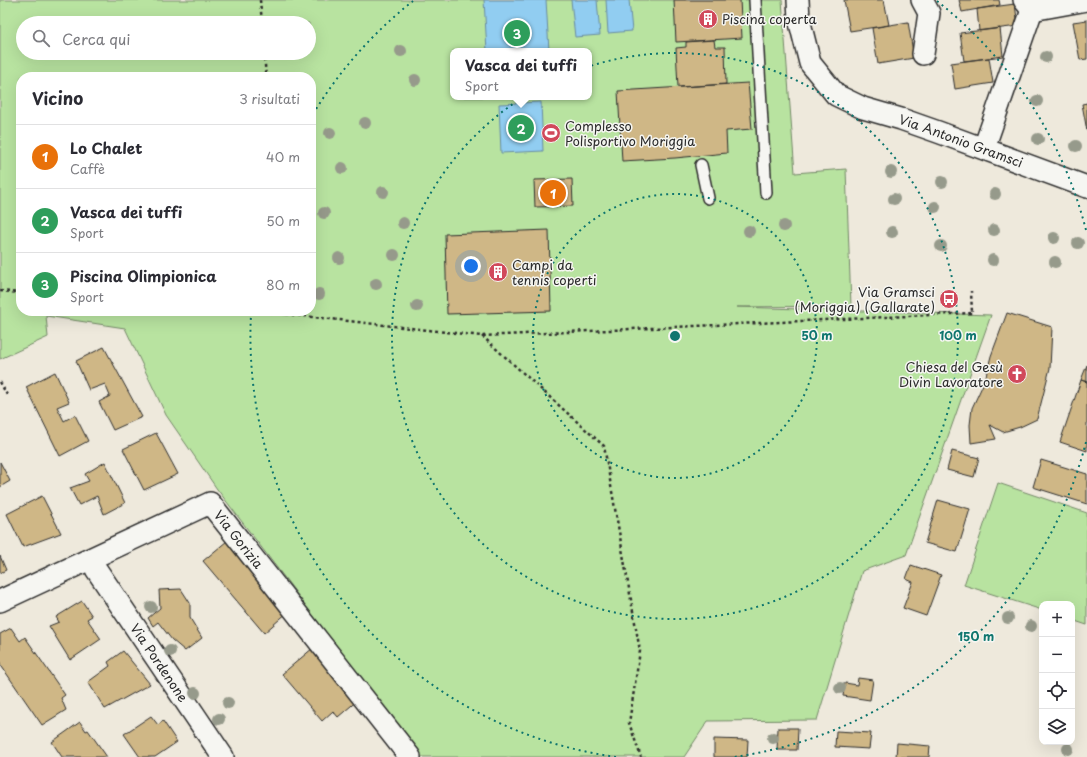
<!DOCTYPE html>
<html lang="it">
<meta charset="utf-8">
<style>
body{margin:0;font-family:"Playpen Sans",sans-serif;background:#f2f2f3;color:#2b2b33}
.controls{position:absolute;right:12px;bottom:12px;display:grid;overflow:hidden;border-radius:8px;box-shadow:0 4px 16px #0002}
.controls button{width:36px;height:36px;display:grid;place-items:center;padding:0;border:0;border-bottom:1px solid #e1e1e2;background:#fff;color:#2b2b33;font:20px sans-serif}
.you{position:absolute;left:471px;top:266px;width:14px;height:14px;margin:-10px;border:3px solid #fff;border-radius:50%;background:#1a73e8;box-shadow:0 0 0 6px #1a73e833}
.badge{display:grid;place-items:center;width:26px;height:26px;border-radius:50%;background:#d1495b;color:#fff;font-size:13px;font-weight:700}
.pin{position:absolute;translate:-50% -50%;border:2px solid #fff;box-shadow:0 1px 4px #0006}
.popup{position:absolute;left:450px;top:48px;width:142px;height:52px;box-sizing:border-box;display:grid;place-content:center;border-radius:8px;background:#fff;filter:drop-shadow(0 1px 3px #0005);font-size:13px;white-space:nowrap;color:#7c7c81}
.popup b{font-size:15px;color:#2b2b33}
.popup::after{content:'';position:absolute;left:50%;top:100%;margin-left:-8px;border:8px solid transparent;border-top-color:#fff}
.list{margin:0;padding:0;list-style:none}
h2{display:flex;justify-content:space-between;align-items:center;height:52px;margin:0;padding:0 16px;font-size:17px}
h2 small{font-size:13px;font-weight:400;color:#7c7c81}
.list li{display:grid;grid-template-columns:26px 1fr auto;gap:12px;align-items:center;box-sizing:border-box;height:64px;padding:0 16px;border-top:1px solid #e1e1e2}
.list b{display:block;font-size:15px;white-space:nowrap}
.list p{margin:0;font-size:13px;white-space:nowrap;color:#7c7c81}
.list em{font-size:13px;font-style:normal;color:#7c7c81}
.icon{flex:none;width:22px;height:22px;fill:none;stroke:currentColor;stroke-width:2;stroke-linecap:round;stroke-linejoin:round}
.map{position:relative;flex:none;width:1087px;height:757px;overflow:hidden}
.search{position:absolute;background:#fff;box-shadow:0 4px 16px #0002;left:16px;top:16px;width:300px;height:44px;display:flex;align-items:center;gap:10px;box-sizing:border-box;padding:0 14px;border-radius:22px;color:#7c7c81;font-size:15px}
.panel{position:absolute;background:#fff;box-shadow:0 4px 16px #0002;left:16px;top:72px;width:300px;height:244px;border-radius:16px}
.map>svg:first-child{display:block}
.green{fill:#b8e3a0;stroke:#728766;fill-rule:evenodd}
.water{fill:#91cdf1;stroke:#688ca2}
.building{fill:#cfb786;stroke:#2b2b2b}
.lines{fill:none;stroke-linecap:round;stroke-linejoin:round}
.service-casing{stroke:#2b2b2b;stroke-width:14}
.minor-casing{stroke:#2b2b2b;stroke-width:24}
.path{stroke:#2b2b2b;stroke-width:2.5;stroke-dasharray:3 3;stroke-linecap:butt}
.service{stroke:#f6f6f2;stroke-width:11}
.minor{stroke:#f6f6f2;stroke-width:21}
.tree{fill:#969a8b}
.ring{fill:none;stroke:#0f766e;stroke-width:2;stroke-dasharray:2 4}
.labels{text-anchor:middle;stroke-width:3;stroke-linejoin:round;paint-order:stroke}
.poi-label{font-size:13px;fill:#2b2b2b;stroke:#f6f6f2;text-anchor:start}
.street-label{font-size:13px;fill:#2b2b2b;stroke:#f6f6f2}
.centre{fill:#0f766e;stroke:#f6f6f2;stroke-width:2}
.ring-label{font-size:12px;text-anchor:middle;font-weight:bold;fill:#0f766e;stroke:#f6f6f2;stroke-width:3;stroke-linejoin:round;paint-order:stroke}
</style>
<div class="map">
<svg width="1087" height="757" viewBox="0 0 1087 757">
<rect width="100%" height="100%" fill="#eee9dc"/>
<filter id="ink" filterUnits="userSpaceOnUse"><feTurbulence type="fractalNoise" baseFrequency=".025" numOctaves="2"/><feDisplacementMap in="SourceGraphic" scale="8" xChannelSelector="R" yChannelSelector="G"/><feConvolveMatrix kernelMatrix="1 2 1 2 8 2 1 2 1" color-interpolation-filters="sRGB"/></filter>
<g filter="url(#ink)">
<path class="green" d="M0,0H782L795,173L846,169L851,306L737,307L991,315L906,555L862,571L817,720L708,721L684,757H421L217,489L166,415L125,328L46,316L48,337L0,359ZM23,23H309V53H23ZM453,51H589V97H453ZM21,77H311V311H21Z
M998,483L1087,513V625L1072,620V604H1042V610L964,585Z"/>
<path class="water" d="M484,0H546L549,51H487Z
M571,0H597L600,35L575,37Z
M606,0H629L632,31L608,33Z
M541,102L543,151L501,153L499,104Z"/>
<path class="building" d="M674,0H740L742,38L676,42Z
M844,0H884L889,25L850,31Z
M959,0H999L1000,5L962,12Z
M1015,4L1018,26L979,31L977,9Z
M1087,20V59L1080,60L1073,22Z
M908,22L914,58L878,64L872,28Z
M1000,28L1003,56L964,61L960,33Z
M714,40L715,47H725L726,84L678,87L676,48L686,47V42Z
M989,58L993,83L955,89L951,63Z
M748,83L752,129L726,131L727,153L675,158L622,161L618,91Z
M1087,103V131L1082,104Z
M572,179L573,206L535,207L534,180Z
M549,230L551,311L447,314L445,234Z
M1007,313L1052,327L1050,368L1037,419L1020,427L1003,432L990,425L996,439L971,443L970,425L972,408L985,380L991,356Z
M104,347L142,417L113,430L99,402L110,396L105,384L89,390L76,361Z
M1087,365V382L1081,380Z
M55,372L69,402L57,407L64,421L75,415L88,441L60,456L26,387Z
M1081,380L1087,382V451L1060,442Z
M156,433L178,474L144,490L123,449Z
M952,451L979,458L974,477L947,470Z
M1041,460L1087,474V504L1033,487Z
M0,462L10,481L0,487Z
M105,462L125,503L104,514L97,496L79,505L70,488L89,481L85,474Z
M42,496L61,533L23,547L7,514Z
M938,500L970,509L957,552L925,543Z
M227,541L288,612L264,633L203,561Z
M0,556L6,570L0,573Z
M911,565L941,575L926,616L903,608L913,582L906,579Z
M181,589L190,603V618L202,638L185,651L172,640L158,622L153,626L148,618L160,608L159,590Z
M82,601L92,616L87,619L101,639L70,660L49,626L59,622L56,617Z
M11,628L20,641L25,637L65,695L61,698L66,710L42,725L0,664V634Z
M313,648L358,700L338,717L333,711L322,721L282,674Z
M123,651L150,684L105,709L88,682L110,666L108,662Z
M858,678L873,680L870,700L843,696L845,683L857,685Z
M151,716L158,725L163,721L177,742L155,757H140L124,734Z
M80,722L86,731L88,730L107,757H62L52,742Z
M778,728H798L797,750H777Z
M836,731L871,733L869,749L835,747Z
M714,739L748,740L747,757H714Z
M897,743L930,746L929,757H896Z"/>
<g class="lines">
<g class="service-casing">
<path id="service" d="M755,0L766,193
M701,165L708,198"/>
</g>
<g class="minor-casing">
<g id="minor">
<path id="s1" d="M798,0L799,19L810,63L836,95L863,108L901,119L938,132L1087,187"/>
<path d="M922,0L929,13L923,54"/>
<path d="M1024,0L1032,10L1087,0"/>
<path d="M984,148L1032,10"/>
<path id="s2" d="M96,569L223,757"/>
<path id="s3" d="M0,601L210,503L410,757"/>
</g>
</g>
<path class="path" d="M260,0L262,23
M264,53L266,77
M0,291L21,293
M247,311L286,314L285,311
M286,314L482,336L972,313L971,291
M482,336L604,446L640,651L629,723L641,757
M0,382L7,395"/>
<use href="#service" class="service"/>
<use href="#minor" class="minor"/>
</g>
<g class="tree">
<circle cx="401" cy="51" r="6"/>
<circle cx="1046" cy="57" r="6"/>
<circle cx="415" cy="80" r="6"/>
<circle cx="1037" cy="101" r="6"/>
<circle cx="365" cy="123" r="6"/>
<circle cx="330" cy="133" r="6"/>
<circle cx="1038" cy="139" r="6"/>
<circle cx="1076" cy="146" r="6"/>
<circle cx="342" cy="168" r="6"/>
<circle cx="891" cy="172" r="6"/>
<circle cx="942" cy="182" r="6"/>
<circle cx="383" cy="192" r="6"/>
<circle cx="995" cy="194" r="6"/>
<circle cx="894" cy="199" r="6"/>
<circle cx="935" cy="207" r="6"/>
<circle cx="324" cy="213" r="6"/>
<circle cx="403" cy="223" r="6"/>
<circle cx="784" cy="226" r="6"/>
<circle cx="994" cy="230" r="6"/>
<circle cx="749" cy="231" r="6"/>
<circle cx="892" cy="232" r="6"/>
<circle cx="1054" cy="238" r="6"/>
<circle cx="1078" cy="243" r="6"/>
<circle cx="941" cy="246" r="6"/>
<circle cx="394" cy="255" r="6"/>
<circle cx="339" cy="258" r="6"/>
<circle cx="993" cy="260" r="6"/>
<circle cx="1055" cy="262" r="6"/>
<circle cx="376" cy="284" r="6"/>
<circle cx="319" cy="294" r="6"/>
<circle cx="417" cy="306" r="6"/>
<circle cx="151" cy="607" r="6"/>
<circle cx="1008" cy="618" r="6"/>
<circle cx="1031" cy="626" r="6"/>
<circle cx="170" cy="651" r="6"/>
<circle cx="840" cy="688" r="6"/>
<circle cx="195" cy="693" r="6"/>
<circle cx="228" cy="703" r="6"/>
<circle cx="219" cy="719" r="6"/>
<circle cx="773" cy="738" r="6"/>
<circle cx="1068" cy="749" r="6"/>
</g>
</g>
<g class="ring">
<circle cx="675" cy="336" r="142"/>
<circle cx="675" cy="336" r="283"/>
<path d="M1086 442A425 425 0 0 1 734 757M616 757A425 425 0 0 1 251 314M313 114A425 425 0 0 1 413 1M937 1A425 425 0 0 1 1086 230"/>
</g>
<defs>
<g id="building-disc" transform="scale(1)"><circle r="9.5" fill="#d1495b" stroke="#f6f6f2"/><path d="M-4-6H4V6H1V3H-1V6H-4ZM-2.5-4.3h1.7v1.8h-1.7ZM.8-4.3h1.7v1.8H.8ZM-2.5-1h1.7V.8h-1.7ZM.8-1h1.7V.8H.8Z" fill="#fff"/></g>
<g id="stadium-disc" transform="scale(1)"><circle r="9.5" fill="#d1495b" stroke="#f6f6f2"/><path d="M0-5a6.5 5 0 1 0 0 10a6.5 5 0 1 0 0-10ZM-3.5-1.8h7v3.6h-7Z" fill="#fff"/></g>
<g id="bus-disc" transform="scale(1)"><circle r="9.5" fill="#d1495b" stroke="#f6f6f2"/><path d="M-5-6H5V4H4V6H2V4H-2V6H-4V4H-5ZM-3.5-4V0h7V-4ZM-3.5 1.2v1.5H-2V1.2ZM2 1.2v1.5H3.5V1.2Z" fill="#fff"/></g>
<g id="church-disc" transform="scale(1)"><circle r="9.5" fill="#d1495b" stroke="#f6f6f2"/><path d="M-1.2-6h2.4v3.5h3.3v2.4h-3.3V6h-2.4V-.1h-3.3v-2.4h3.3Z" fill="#fff"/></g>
</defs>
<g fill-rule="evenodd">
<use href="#building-disc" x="708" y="19"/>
<use href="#stadium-disc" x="551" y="133"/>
<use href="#building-disc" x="498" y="272"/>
<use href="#bus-disc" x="949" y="299"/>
<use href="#church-disc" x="1017" y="374"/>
</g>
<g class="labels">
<g class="poi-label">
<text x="722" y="24">Piscina coperta</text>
<text x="565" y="131">Complesso<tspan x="565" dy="15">Polisportivo Moriggia</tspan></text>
<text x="512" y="270">Campi da<tspan x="512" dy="15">tennis coperti</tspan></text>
<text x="935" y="297" text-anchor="end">Via Gramsci<tspan x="935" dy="15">(Moriggia) (Gallarate)</tspan></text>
<text x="1003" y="372" text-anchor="end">Chiesa del Gesù<tspan x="1003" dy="15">Divin Lavoratore</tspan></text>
</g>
<g class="street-label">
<text dy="5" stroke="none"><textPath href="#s1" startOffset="239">Via Antonio Gramsci</textPath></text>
<text dy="5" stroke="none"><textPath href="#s3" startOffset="278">Via Gorizia</textPath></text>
<text dy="5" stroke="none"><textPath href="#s2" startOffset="113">Via Pordenone</textPath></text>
</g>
</g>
<circle cx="675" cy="336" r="6" class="centre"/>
<g class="ring-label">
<text x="817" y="340">50 m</text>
<text x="958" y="340">100 m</text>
<text x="976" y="641">150 m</text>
</g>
</svg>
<div class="controls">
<button>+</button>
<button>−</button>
<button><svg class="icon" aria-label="locate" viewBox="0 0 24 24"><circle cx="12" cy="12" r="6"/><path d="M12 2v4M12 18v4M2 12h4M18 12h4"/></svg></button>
<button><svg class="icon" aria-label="layers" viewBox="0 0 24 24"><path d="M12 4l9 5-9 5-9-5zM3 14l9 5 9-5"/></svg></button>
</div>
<div class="you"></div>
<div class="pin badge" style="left:553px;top:193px;background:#e8710a">1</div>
<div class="pin badge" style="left:521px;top:128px;background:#2e9e5b">2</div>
<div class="popup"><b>Vasca dei tuffi</b>Sport</div>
<div class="pin badge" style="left:517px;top:33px;background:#2e9e5b">3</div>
<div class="search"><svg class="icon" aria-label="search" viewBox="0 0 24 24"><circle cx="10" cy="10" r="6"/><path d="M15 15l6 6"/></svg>Cerca qui</div>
<section class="panel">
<h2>Vicino<small>3 risultati</small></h2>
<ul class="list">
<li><span class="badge" style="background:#e8710a">1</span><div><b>Lo Chalet</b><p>Caffè</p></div><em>40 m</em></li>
<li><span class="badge" style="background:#2e9e5b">2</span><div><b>Vasca dei tuffi</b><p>Sport</p></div><em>50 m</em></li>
<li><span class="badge" style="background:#2e9e5b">3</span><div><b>Piscina Olimpionica</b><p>Sport</p></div><em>80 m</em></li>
</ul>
</section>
</div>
